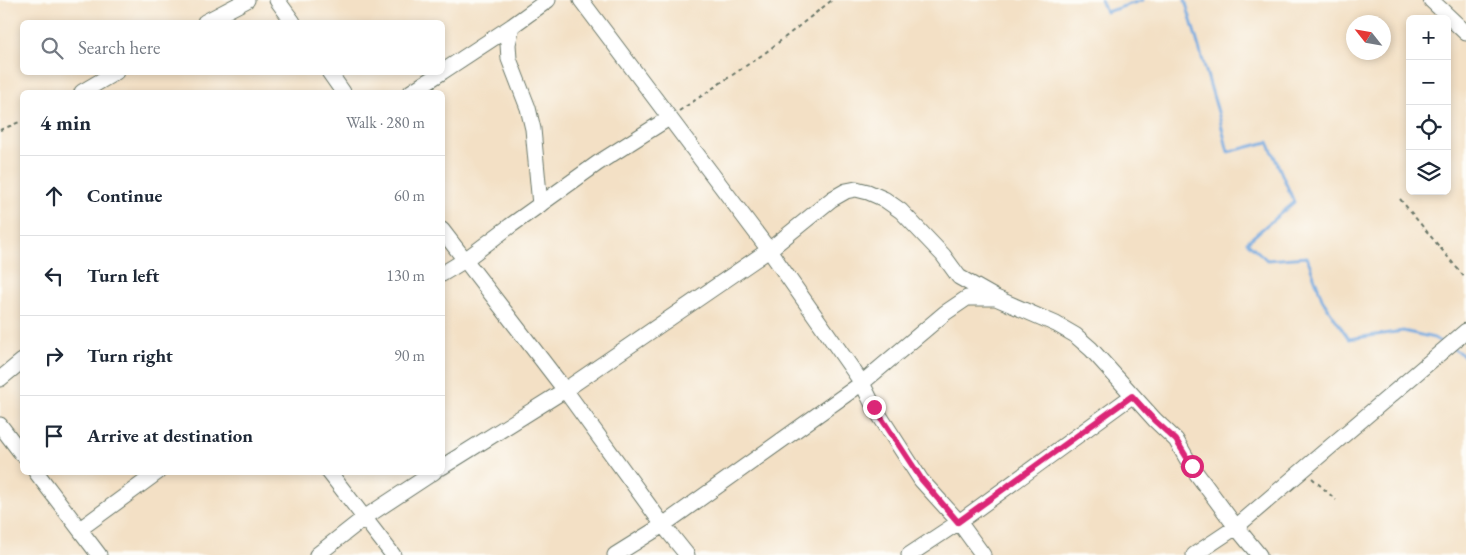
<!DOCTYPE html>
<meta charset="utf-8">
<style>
body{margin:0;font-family:"EB Garamond",serif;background:#f2f2f3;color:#1f2937}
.controls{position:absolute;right:15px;top:15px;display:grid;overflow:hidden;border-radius:8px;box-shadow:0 2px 8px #0003}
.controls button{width:45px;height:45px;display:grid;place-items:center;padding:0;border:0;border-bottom:1px solid #e0e1e3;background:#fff;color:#1f2937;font:25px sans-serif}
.compass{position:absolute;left:1346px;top:15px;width:45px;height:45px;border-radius:50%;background:#fff;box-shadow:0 2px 8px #0003;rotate:301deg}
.stop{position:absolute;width:15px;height:15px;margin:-11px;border:4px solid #db2777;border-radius:50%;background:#fff}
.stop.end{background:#db2777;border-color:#fff;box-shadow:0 1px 5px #0008}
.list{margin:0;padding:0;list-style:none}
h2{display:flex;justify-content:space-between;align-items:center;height:65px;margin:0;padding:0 20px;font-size:21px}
h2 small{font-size:16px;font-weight:400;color:#747a83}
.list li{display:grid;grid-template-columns:32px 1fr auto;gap:15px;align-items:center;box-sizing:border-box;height:80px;padding:0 20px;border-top:1px solid #e0e1e3}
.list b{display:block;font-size:19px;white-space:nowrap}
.list em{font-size:16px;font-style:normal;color:#747a83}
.icon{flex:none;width:28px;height:28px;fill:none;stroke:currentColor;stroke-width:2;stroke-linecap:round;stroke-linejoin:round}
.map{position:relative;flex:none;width:1466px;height:555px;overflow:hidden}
.search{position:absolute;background:#fff;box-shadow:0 2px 8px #0003;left:20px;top:20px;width:425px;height:55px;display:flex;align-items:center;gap:12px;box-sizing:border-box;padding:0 18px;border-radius:8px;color:#747a83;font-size:19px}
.panel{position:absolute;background:#fff;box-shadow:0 2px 8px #0003;left:20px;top:90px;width:425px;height:385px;border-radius:8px}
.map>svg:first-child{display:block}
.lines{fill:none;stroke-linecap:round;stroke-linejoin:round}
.stream{stroke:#6fa5dd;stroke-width:3}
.minor-casing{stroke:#697667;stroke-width:17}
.path{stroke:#697667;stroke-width:2;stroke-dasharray:4 4;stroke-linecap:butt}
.minor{stroke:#fff;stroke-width:15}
.route{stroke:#db2777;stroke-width:6}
</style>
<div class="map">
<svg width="1466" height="555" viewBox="0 0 1466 555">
<rect width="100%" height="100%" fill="#fdfcf7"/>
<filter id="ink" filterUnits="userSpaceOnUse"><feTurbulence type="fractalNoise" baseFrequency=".02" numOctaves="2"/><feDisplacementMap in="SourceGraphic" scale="10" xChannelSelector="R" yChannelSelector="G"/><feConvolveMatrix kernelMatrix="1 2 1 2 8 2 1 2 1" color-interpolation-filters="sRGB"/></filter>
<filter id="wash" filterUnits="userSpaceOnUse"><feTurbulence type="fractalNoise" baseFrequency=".0096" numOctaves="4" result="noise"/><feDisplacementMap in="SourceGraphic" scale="20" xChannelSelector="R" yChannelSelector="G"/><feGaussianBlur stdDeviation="1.12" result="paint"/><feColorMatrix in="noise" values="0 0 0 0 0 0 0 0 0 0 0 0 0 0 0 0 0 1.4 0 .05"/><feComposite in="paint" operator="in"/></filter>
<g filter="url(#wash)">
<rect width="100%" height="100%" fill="#f3e0c5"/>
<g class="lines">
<path class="stream" d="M1101,0L1106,12L1143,0
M1185,0L1218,112L1228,152L1268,142L1294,202L1247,242L1267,260L1307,257L1323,301L1349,339L1403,331L1434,338L1444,344
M1452,348L1466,357"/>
</g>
</g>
<g filter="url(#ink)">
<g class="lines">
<g class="minor-casing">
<path id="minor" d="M277,0L293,22
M581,0L769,250L862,383L874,407L921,480L959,522L983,555
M1431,0L1466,33
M205,22L247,0
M512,26L508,44L509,59L528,108L533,129L540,205
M329,72L343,92
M442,72L512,26L548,0
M82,92L116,72
M411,92L442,72
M442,230L565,390L663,525L687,555
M442,274L465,260L510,226L598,163L669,118
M0,379L22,361
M0,425L22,454
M442,467L565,390L769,250L832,199L846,191L856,189L868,192L884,199L901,211L943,255L959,277L996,298L1056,324L1075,335L1091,349L1155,420L1176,440L1191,466L1236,527L1259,555
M36,472L99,555
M329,472L393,555
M80,529L158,472
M317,555L364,518L434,472
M615,555L663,525L862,383L945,313L967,298H994
M909,555L959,522L1132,396
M1194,555L1236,527L1466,331"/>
</g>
<path class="path" d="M679,111L765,53L832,0
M0,130L22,121
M1400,199L1466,279
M1312,478L1336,500"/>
<use href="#minor" class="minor"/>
</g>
</g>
<g class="lines" filter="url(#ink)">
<path class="route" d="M874,407L922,480L958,522L1132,396L1154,420L1176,440L1192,466"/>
</g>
</svg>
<div class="controls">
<button>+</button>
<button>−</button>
<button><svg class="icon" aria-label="locate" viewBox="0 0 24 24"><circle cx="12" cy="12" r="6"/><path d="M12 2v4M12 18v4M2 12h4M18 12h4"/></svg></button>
<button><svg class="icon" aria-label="layers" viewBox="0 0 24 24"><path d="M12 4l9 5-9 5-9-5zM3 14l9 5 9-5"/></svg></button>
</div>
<svg class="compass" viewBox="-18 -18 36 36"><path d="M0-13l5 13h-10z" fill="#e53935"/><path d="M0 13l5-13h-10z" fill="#747a83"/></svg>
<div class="stop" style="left:1192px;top:466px"></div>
<div class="stop end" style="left:874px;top:407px"></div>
<div class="search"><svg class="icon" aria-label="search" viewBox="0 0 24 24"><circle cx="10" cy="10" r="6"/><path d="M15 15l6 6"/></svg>Search here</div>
<section class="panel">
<h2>4 min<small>Walk · 280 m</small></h2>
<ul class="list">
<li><svg class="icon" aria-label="ahead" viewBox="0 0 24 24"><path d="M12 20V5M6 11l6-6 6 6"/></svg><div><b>Continue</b></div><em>60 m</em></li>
<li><svg class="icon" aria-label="left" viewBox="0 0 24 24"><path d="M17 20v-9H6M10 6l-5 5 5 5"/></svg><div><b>Turn left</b></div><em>130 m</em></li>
<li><svg class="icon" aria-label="right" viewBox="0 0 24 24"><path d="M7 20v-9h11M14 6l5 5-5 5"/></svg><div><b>Turn right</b></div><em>90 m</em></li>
<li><svg class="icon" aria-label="arrive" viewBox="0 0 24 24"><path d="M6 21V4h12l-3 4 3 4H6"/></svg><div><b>Arrive at destination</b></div></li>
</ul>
</section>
</div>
